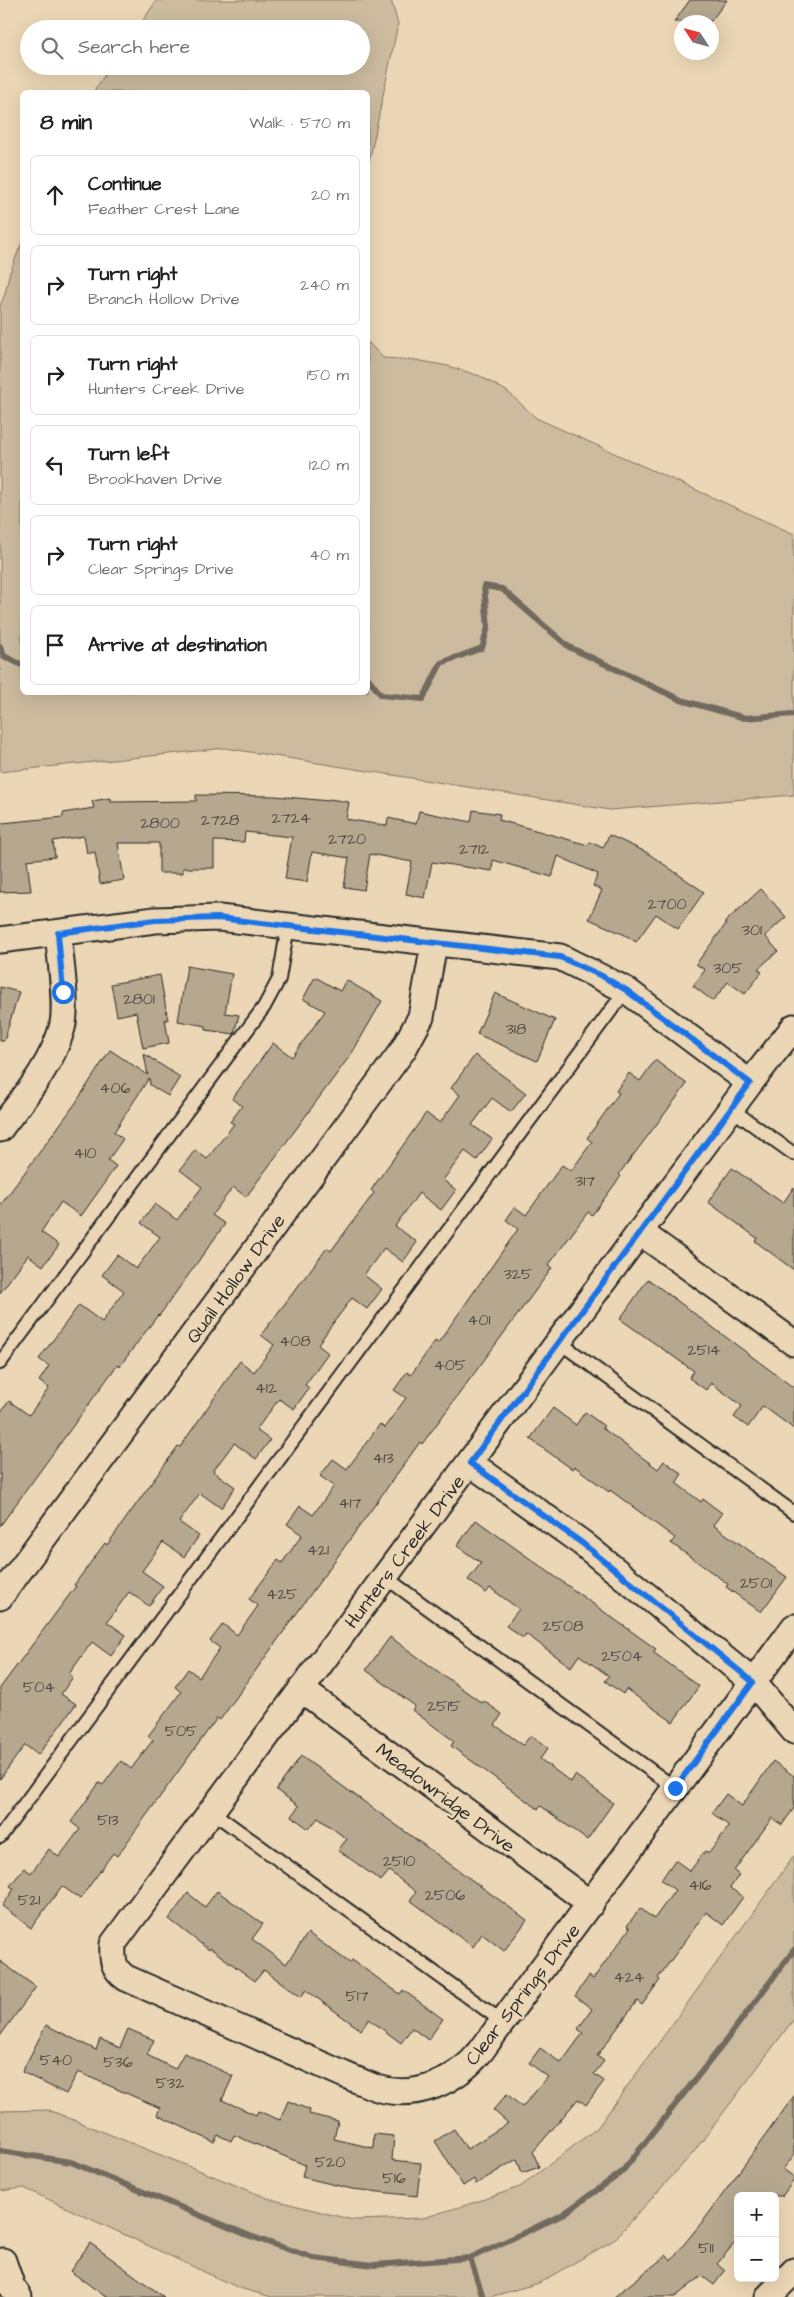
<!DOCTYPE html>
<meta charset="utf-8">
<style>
body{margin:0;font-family:"Architects Daughter",sans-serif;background:#f2f2f2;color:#202124}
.controls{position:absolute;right:15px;bottom:15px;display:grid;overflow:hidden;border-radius:8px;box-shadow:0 5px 20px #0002}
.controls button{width:45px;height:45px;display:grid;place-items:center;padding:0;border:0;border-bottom:1px solid #e0e0e0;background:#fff;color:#202124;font:25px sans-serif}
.compass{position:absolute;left:674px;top:15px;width:45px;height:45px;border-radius:50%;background:#fff;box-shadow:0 5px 20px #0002;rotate:306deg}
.stop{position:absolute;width:15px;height:15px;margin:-11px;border:4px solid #1a73e8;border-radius:50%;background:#fff}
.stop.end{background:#1a73e8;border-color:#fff;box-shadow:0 1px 5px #0008}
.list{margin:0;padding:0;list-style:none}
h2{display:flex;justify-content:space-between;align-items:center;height:65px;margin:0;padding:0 20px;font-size:21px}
h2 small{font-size:16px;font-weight:400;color:#757577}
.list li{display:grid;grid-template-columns:32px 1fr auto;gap:15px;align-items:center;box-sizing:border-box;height:80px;margin:0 10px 10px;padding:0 10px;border:1px solid #e0e0e0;border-radius:8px}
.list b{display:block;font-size:19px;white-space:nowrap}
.list p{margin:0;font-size:16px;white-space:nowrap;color:#757577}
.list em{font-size:16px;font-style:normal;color:#757577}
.icon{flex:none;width:28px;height:28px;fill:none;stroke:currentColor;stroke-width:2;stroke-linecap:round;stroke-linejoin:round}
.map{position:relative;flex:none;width:794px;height:2297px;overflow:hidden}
.search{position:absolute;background:#fff;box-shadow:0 5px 20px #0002;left:20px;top:20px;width:350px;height:55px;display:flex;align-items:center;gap:12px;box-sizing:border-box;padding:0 18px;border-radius:28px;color:#757577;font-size:19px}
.panel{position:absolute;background:#fff;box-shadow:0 5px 20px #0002;left:20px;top:90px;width:350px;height:605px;border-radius:8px}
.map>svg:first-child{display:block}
.green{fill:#ccbb9f;stroke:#7c7365}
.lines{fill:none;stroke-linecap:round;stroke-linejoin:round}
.stream{stroke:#726b5f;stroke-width:6}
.building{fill:#b6a78f;stroke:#2b2b2b}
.lane-casing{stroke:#2b2b2b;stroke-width:16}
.street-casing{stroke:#2b2b2b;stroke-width:29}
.lane{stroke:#ebd7b5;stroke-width:12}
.street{stroke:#ebd7b5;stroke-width:25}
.route{stroke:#1a73e8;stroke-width:6}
.labels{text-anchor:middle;stroke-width:5;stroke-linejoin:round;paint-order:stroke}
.number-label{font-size:16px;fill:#4e4a44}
.street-label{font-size:19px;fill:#2b2b2b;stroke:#ebd7b5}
</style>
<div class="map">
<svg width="794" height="2297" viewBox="0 0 794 2297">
<rect width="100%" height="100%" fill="#ebd7b5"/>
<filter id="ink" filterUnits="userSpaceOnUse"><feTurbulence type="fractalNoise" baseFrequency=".02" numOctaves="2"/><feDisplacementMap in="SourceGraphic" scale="10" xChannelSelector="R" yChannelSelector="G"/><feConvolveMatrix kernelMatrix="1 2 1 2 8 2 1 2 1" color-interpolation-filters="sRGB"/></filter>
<g filter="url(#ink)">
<path class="green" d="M157,0H391L398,24L368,167V92H93L111,66H361V29H137Z
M22,242V692H368V342L383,358L416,360L448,366L480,376L508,392L536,418L794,534V795L610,810L225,748L0,772V306L5,294L9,275Z
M794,1856V2019L693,2153L614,2240L539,2283L490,2297H272L239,2288L24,2188L0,2191V2111L49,2110L270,2199L353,2220L423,2218L476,2202L520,2187L597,2128Z"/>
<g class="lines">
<path class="stream" d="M0,646L4,656L22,665
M368,678L381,695L423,699L441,663L482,648L488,627L484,586L502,589L569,647L681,700L745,718L794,714
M0,2151L71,2162L250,2236L313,2258L374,2265L470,2258L562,2215L621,2173L721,2047L794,1950
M470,2258L483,2297"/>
</g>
<path class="building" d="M690,0H727L710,22H674Z
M196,795L275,796L329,801V799L349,802L346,819L387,826L388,818L416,824L419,811L471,822L473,810L500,814L499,820L588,845L590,842L603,848L609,835L646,852L704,892L678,929L656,914L636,942L625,935L589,919L602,890L593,886L598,874L558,856L552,877L493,860L492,871L432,862L425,898L406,894L412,862L370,854L364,890L344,887L349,858L312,852L307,882L285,879L292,837L245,832L244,842L214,841V868H183V873H159V843H118L124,880L100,884L95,852L87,854L84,836L53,841L55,857L27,860L31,891L0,892V825L2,823L63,817V813L94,808L92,801L111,798V802L196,801Z
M761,889L786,917L765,936L778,951L758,969L762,972L745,994L728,982L713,1001L693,986L705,970L696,964L726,924L725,922Z
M187,966L232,974L225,1013L239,1015L234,1034L206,1030V1026L178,1021Z
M160,975L168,1020L165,1019L169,1043L143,1048L136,1012L117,1016L111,984Z
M315,977L340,991L346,980L382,1001L352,1053L246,1197L233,1187L212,1215L225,1224L159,1316L158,1315L120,1366L118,1364L0,1526V1413L9,1401L29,1415L49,1388L39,1381L49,1366L39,1359L79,1305L102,1322L124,1291L102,1275L117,1255L136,1269L160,1237L141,1223L155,1204L177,1220L202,1187L180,1170L195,1150L207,1159L234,1124L230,1122L242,1106L232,1099L273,1043L292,1057L325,1011L303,999Z
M0,987L19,992L4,1041H0Z
M495,993L555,1020L537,1061L477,1034Z
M110,1050L148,1075L144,1054L180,1077L168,1096L150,1085L149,1078L114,1132L123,1139L108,1160L116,1166L96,1195L81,1216L61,1202L41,1232L59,1245L43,1266L28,1255L0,1293V1206L75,1104Z
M475,1055L526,1093L511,1112L492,1098L472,1125L492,1139L477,1160L465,1151L443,1180L456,1190L441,1210L419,1193L395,1226L417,1242L403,1262L384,1248L364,1275L382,1289L367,1309L352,1298L328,1330L318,1345L328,1353L305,1385L309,1388L294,1409L279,1399L256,1430L270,1440L256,1459L234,1443L213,1471L235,1487L221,1508L200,1493L179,1522L199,1536L184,1557L163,1542L142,1571L163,1586L149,1606L129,1592L107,1622L126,1635L111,1656L92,1642L69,1674L73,1677L61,1694L76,1704L38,1755L25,1745L0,1779V1688L76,1586L74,1585L105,1543L107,1545L178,1446L180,1447L240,1361L254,1372L274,1345L261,1335L327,1248L331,1251L374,1193L371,1190L426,1113L440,1123L460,1095L451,1088Z
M655,1060L687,1084L619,1174L621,1176L592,1215L588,1212L548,1266L552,1268L524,1306L422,1444L420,1442L220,1720L217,1718L117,1856L113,1853L80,1899L62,1886L31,1928L2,1906L14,1889L10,1886L24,1868L31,1873L49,1849L59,1857L80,1829L71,1822L99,1783L103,1785L121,1761L131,1769L153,1740L148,1736L181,1692L175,1687L188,1669L199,1677L220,1648L210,1641L223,1624L237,1635L258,1606L249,1599L278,1560L282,1563L302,1535L287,1524L300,1506L313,1515L334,1486L320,1476L333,1459L347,1469L380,1424L384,1428L406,1398L394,1390L407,1372L411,1375L435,1341L438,1343L518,1229L506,1220L515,1207L526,1215L562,1165L571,1171L592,1142L587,1138L619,1093L616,1091L629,1073L640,1081Z
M732,1168L783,1203L794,1187V1270L755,1241L757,1238L708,1202Z
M648,1279L794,1388V1429L763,1406L748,1427L734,1417L742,1406L711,1383L706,1390L689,1378L694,1371L620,1319Z
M553,1408L576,1425L585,1412L604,1426L602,1428L658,1469L664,1461L682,1474L676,1483L701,1502L703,1499L722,1513L713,1525L787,1577L761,1612L726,1587L728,1584L671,1543L675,1538L610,1490L609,1492L574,1466L572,1469L530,1439Z
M476,1520L656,1649L653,1652L699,1686L673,1722L626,1689L623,1694L605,1681L609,1676L579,1655L571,1667L526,1634L523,1638L506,1626L519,1609L490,1588L486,1593L468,1580L481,1563L457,1546Z
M390,1637L482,1703L484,1701L502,1714L495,1725L523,1745L531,1735L548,1748L540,1759L571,1782L575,1775L613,1803L587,1840L541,1806L538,1809L451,1746L454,1741L412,1710L415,1706L366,1670Z
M301,1756L527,1920L504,1951L482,1934L473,1947L410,1900L416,1892L389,1871L381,1881L338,1850L347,1839L318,1818L309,1829L291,1816L299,1806L276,1790Z
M773,1761L794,1776V1808L782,1825L772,1818L734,1871L739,1875L730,1888L743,1897L723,1925L706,1912L658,1978L660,1980L642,2005L637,2001L597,2056L604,2061L594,2074L604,2081L586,2105L578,2099L533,2152L539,2167L522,2173L517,2159L476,2184L474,2179L463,2186L435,2141L454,2129L467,2149L508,2123L493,2110L507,2094L522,2107L548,2077L529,2063L540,2048L561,2063L583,2033L578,2029L592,2009L575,1996L589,1976L593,1979L630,1928L627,1926L640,1908L654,1919L675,1890L661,1880L675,1860L690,1871L705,1851L709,1853L729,1826L712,1813L726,1794L742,1806Z
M217,1891L263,1924L252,1939L286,1964L308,1933L350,1963L352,1960L400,1994L403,1990L443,2019L428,2040L412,2028L401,2043L369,2019L361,2030L306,1990L301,1997L264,1970L255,1981L210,1948L209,1950L169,1919L188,1893L205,1907Z
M0,1961L36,1987L0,2036Z
M46,2025L96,2050L100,2039L120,2048L128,2029L154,2040L147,2055L175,2069L184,2053L233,2076L222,2100L256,2115L258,2111L280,2120L288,2101L310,2110L309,2114L338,2121L334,2139L373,2148L374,2134L394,2136L392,2160L421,2163L417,2196L352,2189L302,2177L305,2165L234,2135L231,2141L218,2135L214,2142L157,2115L160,2108L78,2072L66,2094L22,2072Z
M794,2096V2155L783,2169L794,2177V2180L782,2196H738V2239L717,2264L725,2271L714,2285L702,2276L675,2297H614L667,2255L671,2260L707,2216Z
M90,2243L164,2297H106L70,2271Z"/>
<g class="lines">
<g class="lane-casing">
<path id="lane" d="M731,1109L794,1154
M559,1342L794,1513
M0,1363L264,1007L279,979L288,926
M385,1577L675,1788
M211,1811L503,2022
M0,1837L626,990"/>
</g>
<g class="street-casing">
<path id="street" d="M0,940L155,920L219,918L560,957L626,990L750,1083
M794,1027L750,1083L113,1944C112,1960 113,1969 126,1978L345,2075C355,2079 366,2084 377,2088C416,2100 456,2082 481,2051L794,1627
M0,1129C23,1098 51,1067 62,1028C68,1006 60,957 58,933
M640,1232L794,1343
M470,1463L582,1543L753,1682L794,1731
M0,1597L403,1050L421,1017L434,944
M301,1689L591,1904
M3,2261L12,2287L19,2297
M768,2297L794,2271"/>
</g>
<use href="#lane" class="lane"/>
<use href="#street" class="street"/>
</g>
</g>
<g class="lines" filter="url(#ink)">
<path class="route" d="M63,992L58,933L155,920L218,918L560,957L602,976L626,990L750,1083L470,1463L582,1543L753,1682L675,1788"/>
</g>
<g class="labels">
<g class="number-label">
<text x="291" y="823">2724</text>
<text x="220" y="825">2728</text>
<text x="160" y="828">2800</text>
<text x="347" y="844">2720</text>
<text x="474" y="854">2712</text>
<text x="667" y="909">2700</text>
<text x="752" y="935">301</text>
<text x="728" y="973">305</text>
<text x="139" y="1004">2801</text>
<text x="516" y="1034">318</text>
<text x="115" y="1093">406</text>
<text x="85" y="1158">410</text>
<text x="585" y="1186">317</text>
<text x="518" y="1279">325</text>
<text x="479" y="1325">401</text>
<text x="295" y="1346">408</text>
<text x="704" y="1355">2514</text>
<text x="450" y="1370">405</text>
<text x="266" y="1393">412</text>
<text x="383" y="1463">413</text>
<text x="350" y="1508">417</text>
<text x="318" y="1555">421</text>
<text x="756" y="1588">2501</text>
<text x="282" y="1599">425</text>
<text x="563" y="1631">2508</text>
<text x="622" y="1661">2504</text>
<text x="39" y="1692">504</text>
<text x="444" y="1711">2515</text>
<text x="181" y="1736">505</text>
<text x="108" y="1825">513</text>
<text x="399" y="1866">2510</text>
<text x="700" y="1890">416</text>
<text x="445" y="1900">2506</text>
<text x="29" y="1905">521</text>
<text x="629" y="1982">424</text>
<text x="357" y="2001">517</text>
<text x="56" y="2065">540</text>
<text x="118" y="2067">536</text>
<text x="170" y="2088">532</text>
<text x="330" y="2167">520</text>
<text x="394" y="2183">516</text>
<text x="706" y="2253">511</text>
</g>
<g class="street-label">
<text transform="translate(235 1278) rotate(-54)" y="7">Quail Hollow Drive</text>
<text transform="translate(404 1551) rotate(-53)" y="7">Hunters Creek Drive</text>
<text transform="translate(446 1797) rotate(37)" y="7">Meadowridge Drive</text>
<text transform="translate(522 1994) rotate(-52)" y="7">Clear Springs Drive</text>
</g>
</g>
</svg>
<div class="controls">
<button>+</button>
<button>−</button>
</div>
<svg class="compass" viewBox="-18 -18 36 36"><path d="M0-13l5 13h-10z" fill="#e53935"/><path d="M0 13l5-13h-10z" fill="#757577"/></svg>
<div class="stop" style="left:63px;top:992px"></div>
<div class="stop end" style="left:675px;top:1788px"></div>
<div class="search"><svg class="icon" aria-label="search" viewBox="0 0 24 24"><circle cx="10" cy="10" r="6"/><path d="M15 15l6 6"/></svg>Search here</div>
<section class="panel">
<h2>8 min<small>Walk · 570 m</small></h2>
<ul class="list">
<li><svg class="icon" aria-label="ahead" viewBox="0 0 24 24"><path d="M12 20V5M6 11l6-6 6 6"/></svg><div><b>Continue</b><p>Feather Crest Lane</p></div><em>20 m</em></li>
<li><svg class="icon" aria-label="right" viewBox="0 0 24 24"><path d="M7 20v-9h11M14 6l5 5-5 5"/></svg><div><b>Turn right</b><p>Branch Hollow Drive</p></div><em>240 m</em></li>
<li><svg class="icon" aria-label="right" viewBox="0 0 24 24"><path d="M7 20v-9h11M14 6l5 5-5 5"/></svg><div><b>Turn right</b><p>Hunters Creek Drive</p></div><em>150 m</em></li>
<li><svg class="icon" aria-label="left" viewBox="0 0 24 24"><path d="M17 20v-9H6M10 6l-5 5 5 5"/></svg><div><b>Turn left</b><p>Brookhaven Drive</p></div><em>120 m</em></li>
<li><svg class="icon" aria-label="right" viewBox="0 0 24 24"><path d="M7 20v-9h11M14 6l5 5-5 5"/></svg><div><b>Turn right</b><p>Clear Springs Drive</p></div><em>40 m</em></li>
<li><svg class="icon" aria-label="arrive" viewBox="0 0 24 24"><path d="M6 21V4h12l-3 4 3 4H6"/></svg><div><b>Arrive at destination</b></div></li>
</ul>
</section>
</div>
